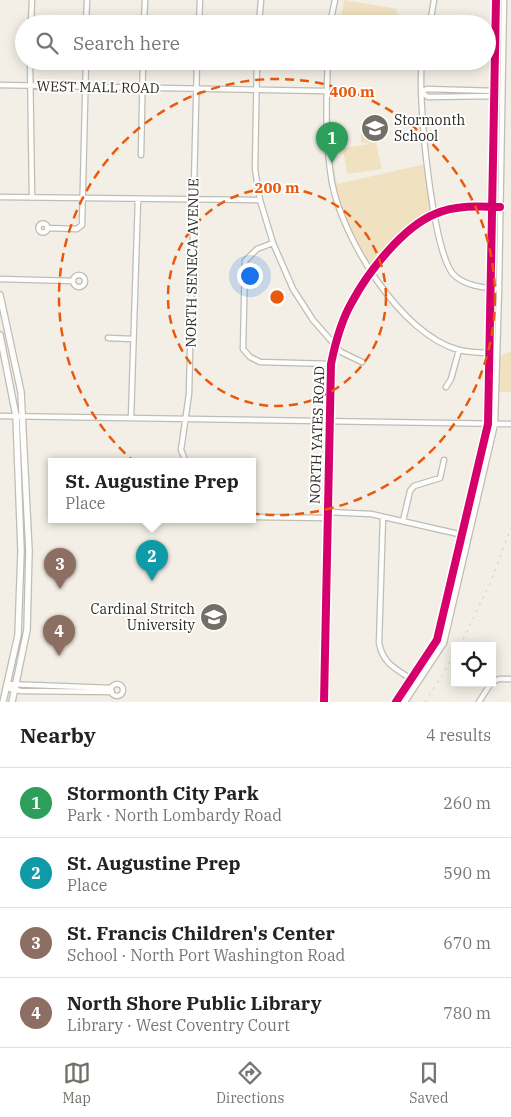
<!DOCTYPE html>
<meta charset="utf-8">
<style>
body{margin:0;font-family:"IBM Plex Serif",serif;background:#f6f6f6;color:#222}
.controls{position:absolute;right:15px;bottom:15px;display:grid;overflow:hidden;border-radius:0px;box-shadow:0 2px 12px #0003}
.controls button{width:45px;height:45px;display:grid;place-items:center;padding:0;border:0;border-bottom:1px solid #e0e0e0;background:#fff;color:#222;font:25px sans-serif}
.you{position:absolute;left:249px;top:275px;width:18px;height:18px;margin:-12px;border:4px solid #fff;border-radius:50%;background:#1a73e8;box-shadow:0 0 0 8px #1a73e833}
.badge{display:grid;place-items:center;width:32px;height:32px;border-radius:50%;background:#726f68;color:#fff;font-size:16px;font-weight:700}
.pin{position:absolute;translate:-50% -41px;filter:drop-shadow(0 1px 2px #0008)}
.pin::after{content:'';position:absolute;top:26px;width:18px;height:15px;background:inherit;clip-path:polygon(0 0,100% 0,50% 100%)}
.popup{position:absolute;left:48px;top:458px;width:208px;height:65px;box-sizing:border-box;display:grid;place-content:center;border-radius:0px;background:#fff;filter:drop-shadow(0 1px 4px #0005);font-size:16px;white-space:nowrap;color:#767676}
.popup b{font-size:19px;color:#222}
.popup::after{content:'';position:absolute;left:50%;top:100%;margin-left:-10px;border:10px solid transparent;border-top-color:#fff}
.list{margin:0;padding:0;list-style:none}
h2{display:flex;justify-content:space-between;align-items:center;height:65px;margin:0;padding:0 20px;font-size:21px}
h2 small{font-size:16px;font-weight:400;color:#767676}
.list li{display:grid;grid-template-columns:32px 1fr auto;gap:15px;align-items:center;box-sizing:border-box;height:70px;padding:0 20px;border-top:1px solid #e0e0e0}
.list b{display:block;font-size:19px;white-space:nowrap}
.list p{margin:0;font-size:16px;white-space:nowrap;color:#767676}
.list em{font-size:16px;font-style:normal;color:#767676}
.icon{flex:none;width:28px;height:28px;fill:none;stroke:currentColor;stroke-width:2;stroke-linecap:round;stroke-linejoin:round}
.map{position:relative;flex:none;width:511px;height:702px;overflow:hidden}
.search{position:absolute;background:#fff;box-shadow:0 2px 12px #0003;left:15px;right:15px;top:15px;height:55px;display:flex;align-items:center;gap:12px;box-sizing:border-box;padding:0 18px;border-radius:28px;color:#767676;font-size:19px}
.sheet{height:345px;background:#fff}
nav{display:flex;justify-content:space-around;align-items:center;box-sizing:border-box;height:70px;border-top:1px solid #e0e0e0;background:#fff;font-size:14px;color:#767676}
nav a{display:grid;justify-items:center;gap:2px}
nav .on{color:#726f68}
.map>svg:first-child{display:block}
.green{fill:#f0e1c1}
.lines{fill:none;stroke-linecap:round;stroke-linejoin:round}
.minor-casing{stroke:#bfbcb4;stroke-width:7}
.major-casing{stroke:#bfbcb4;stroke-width:8}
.minor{stroke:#fdfdfb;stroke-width:4.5}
.major{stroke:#fdfdfb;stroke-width:5.5}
.rail{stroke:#ceccca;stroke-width:1;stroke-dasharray:2.5 5;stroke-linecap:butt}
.cycleway-casing{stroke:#fff;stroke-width:11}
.cycleway{stroke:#d6006c;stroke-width:8}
.ring{fill:none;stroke:#e8590c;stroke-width:2.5;stroke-dasharray:9 6}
.labels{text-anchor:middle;stroke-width:4;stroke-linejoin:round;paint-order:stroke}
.street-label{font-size:14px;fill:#2d2a24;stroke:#fff}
.poi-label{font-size:14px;fill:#2d2a24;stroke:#fff;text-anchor:start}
.centre{fill:#e8590c;stroke:#fff;stroke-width:2.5}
.ring-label{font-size:15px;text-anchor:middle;font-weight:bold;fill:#e8590c;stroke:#fff;stroke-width:4;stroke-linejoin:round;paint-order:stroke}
</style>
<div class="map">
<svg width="511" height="702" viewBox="0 0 511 702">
<rect width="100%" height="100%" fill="#f3efe6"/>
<path class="green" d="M344,0L397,9L396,24H340Z
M329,61H331L329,123L332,157L337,184L426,164L431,214L398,236L372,266L369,265C358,246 348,227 340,206C324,160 328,109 329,61Z
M361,130H381V139L376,143L382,169L347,174L343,148L370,144L361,142Z
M511,351V392H498L499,357Z"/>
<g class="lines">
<g class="minor-casing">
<path id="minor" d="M31,24L32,0
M86,24L87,0
M144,24L145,0
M199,24L200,0
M259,24L261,0
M330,24L335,0
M430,24L434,0
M30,61L32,197
M257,61L255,169L260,200L273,243L293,289L313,320L341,352L362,362
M328,61C326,102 325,142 332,183C343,239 401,335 459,350C471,353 485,353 497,353
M422,61C417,97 432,249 453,274C464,286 485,288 499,289
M0,85L326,91
M421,92L428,97L496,96
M421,92L427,89L496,91
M141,155L143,61
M0,197L260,200
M38.5 228a4.5 4.5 0 1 1 9 0a4.5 4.5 0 1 1-9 0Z
M48,228L77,229L82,225L86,61
M273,243L257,249L245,261L243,349L250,357L260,362L331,364
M73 281a6 6 0 1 1 12 0a6 6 0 1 1-12 0Z
M0,279L73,281
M108,338L133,339
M446,387L451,379L459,350
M0,416L511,424
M131,418L138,199
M186,462L181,450L189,394L197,61
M327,512L371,514L463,535
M252,517L327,518
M383,517L379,643C383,664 396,669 413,680
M403,521L410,491L414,486L440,478L444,460
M492,682L499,679H511
M111 690a6 6 0 1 1 12 0a6 6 0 1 1-12 0Z
M7,684L111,688
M6,688L21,691L112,692
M324,702L331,364C335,344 341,321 351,303C366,274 406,224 437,213C456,207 475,207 494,207
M396,702L437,640L488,424L496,0
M405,702L444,643L495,424L499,289L504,0
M479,702L491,683"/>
</g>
<g class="major-casing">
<path id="major" d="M0,295L21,392L29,551L27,630L12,702
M0,335L16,416L21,551L18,635L3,702"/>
</g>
<use href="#minor" class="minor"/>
<use href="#major" class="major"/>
<path class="rail" d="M460,646L491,581L511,528
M425,702L455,654"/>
<g class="cycleway-casing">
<path id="cycleway" d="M324,702L331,364C335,344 341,321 352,302C368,272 403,227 435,214C455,205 480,206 500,207
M396,702L437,640L488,424L496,0"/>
</g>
<use href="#cycleway" class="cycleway"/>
</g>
<g class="ring">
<circle cx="277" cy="297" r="109"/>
<circle cx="277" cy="297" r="218"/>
</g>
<defs>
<g id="school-disc" transform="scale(1.4375)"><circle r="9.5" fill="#726f68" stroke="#fff"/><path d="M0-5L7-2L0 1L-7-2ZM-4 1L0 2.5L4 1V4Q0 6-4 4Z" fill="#fff"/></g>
</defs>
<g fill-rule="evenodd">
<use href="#school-disc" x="375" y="128"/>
<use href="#school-disc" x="214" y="617"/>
</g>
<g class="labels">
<g class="street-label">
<text transform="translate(98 87) rotate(1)" y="5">WEST MALL ROAD</text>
<text transform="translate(192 263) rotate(-89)" y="5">NORTH SENECA AVENUE</text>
<text transform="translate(317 435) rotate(-88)" y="5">NORTH YATES ROAD</text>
</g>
<g class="poi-label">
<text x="394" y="125">Stormonth<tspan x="394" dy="16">School</tspan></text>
<text x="195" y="614" text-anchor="end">Cardinal Stritch<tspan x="195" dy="16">University</tspan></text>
</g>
</g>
<circle cx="277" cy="297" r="8" class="centre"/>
<g class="ring-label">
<text x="352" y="97">400 m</text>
<text x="277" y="193">200 m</text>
</g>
</svg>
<div class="controls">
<button><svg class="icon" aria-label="locate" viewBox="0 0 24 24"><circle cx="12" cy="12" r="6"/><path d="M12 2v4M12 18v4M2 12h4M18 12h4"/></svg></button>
</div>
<div class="you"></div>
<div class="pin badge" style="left:332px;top:163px;background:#2e9e5b">1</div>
<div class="pin badge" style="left:152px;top:581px;background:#0f9aa8">2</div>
<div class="popup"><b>St. Augustine Prep</b>Place</div>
<div class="pin badge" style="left:60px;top:589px;background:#8d6e63">3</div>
<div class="pin badge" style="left:59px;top:656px;background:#8d6e63">4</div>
<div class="search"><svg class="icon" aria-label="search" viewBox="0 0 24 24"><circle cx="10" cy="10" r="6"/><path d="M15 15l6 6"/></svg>Search here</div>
</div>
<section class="sheet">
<h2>Nearby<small>4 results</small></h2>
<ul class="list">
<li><span class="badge" style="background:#2e9e5b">1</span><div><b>Stormonth City Park</b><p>Park · North Lombardy Road</p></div><em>260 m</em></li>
<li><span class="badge" style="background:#0f9aa8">2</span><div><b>St. Augustine Prep</b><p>Place</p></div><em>590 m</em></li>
<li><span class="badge" style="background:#8d6e63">3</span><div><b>St. Francis Children's Center</b><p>School · North Port Washington Road</p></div><em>670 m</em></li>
<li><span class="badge" style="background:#8d6e63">4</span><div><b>North Shore Public Library</b><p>Library · West Coventry Court</p></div><em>780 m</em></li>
</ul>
</section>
<nav>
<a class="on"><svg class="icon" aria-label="map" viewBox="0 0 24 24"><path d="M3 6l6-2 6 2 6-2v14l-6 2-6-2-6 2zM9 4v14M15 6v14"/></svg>Map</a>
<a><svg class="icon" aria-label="directions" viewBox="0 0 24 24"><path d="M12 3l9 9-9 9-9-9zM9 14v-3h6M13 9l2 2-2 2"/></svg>Directions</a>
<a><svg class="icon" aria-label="saved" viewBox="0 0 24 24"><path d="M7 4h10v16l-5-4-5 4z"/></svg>Saved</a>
</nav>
